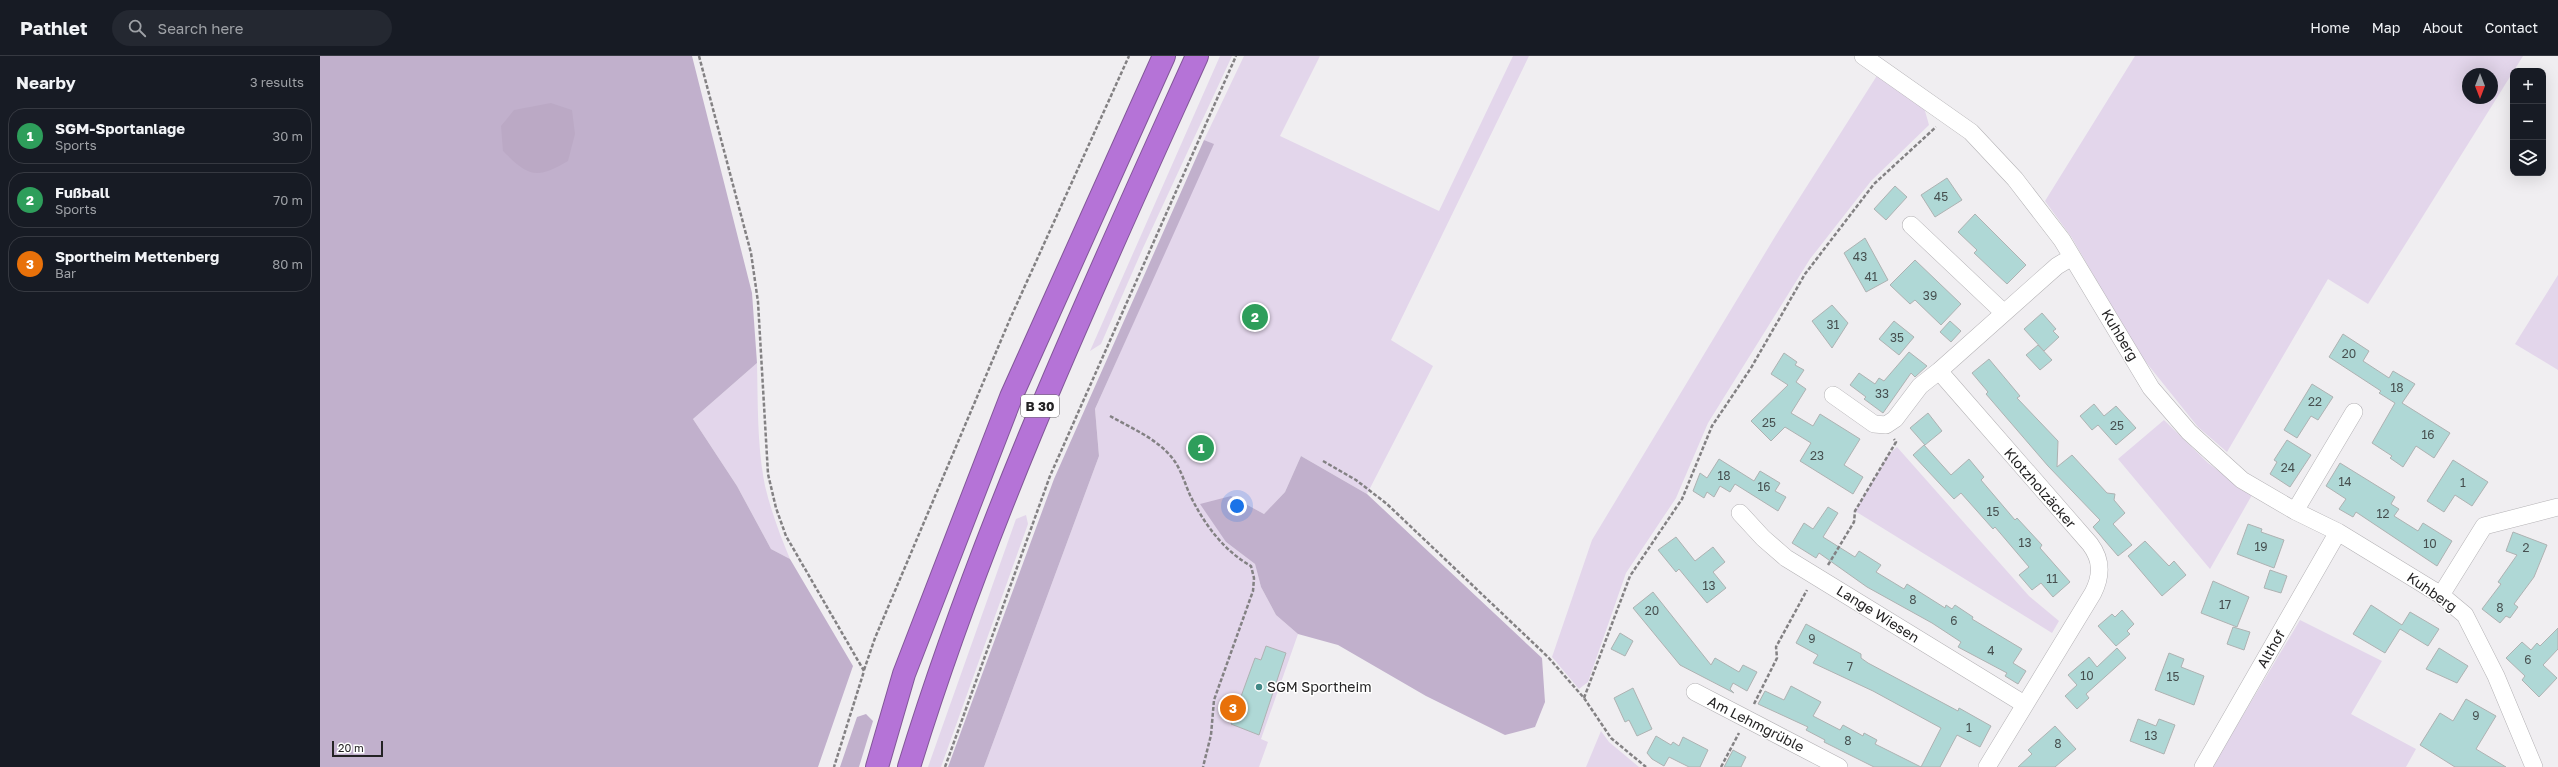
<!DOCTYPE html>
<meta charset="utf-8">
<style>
body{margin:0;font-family:"Golos Text",sans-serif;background:#242831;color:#f1f3f6}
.controls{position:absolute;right:12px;top:12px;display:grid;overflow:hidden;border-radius:8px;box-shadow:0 4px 16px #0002}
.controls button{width:36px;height:36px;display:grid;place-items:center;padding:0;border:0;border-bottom:1px solid #363941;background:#171b24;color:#f1f3f6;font:20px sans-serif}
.compass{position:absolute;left:2142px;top:12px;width:36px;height:36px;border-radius:50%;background:#171b24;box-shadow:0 4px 16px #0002;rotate:180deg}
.scale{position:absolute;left:12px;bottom:10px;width:51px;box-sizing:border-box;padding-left:4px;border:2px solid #242324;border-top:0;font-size:11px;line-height:14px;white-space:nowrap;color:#242324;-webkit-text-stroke:3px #fff;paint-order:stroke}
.you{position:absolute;left:917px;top:450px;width:14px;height:14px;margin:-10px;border:3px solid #fff;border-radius:50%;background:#1a73e8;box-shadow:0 0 0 6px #1a73e833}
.badge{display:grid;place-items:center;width:26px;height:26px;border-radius:50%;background:#0f766e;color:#fff;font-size:13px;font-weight:700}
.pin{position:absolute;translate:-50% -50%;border:2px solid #fff;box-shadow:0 1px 4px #0006}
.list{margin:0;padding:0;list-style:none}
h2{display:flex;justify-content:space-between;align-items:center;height:52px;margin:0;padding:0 16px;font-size:17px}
h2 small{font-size:13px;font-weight:400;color:#9ea1a6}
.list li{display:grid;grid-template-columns:26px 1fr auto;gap:12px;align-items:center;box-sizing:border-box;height:56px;margin:0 8px 8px;padding:0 8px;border:1px solid #363941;border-radius:16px}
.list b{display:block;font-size:15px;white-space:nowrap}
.list p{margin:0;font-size:13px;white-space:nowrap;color:#9ea1a6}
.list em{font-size:13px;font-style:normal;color:#9ea1a6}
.icon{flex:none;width:22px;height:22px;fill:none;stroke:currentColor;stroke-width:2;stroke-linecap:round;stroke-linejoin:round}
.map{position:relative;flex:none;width:2238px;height:711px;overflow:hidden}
header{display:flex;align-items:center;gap:24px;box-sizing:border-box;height:56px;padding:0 20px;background:#171b24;border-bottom:1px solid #363941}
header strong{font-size:19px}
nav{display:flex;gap:22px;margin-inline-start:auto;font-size:14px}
.search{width:280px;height:36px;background:#242831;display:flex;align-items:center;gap:10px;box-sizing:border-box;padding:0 14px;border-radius:22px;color:#9ea1a6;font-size:15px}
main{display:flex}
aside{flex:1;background:#171b24}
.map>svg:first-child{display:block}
.green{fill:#e3d6eb;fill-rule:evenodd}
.forest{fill:#c1b0cc}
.water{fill:#bba9c5}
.building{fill:#afd8d6;stroke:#aeb2b2}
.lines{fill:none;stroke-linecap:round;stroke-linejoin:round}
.minor-casing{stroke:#b4b2b5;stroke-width:18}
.highway-casing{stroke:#825798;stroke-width:24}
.path{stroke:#838183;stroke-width:2.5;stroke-dasharray:4 2;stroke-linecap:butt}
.minor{stroke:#fff;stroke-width:17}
.highway{stroke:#b573d7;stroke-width:22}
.poi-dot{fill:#418986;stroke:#fff;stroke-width:1.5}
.labels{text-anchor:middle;stroke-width:3;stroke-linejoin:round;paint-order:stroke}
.number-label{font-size:12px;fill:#475050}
.shield{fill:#fff;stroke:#666566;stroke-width:1}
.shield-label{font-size:13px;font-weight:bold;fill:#242324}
.street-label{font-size:14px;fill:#242324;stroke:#fff}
.poi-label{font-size:14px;fill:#242324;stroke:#fff;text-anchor:start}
</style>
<header>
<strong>Pathlet</strong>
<div class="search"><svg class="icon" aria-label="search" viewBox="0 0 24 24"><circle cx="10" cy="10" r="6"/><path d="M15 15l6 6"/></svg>Search here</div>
<nav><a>Home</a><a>Map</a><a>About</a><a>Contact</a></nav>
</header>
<main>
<aside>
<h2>Nearby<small>3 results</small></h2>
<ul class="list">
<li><span class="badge" style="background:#2e9e5b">1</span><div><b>SGM-Sportanlage</b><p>Sports</p></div><em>30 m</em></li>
<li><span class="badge" style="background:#2e9e5b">2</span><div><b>Fußball</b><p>Sports</p></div><em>70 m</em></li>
<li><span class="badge" style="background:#e8710a">3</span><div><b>Sportheim Mettenberg</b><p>Bar</p></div><em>80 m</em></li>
</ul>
</aside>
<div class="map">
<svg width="2238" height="711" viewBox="0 0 2238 711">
<rect width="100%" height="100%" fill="#f0eef1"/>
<path class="green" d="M900,0H912L823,192L781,288L770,295Z
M924,0H1000L960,80L1119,155L1193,0H1209L1071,284L1113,310L1047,438L981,400L965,436L944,458L911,440L906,486L935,508L941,531L956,559L978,578L941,683L948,686L939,711H664L779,400L775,353L893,88L884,84Z
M1815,0H2203L2048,248L2008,223L1907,396L1878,371L1817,295L1752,182L1725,145ZM2148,18H2172V42H2148Z
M1558,18L1603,48L1609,69L1551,125L1490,203L1388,367L1356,442L1306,517L1268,626L1259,633L1232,601L1272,484L1456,179Z
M2238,219V314L2195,288Z
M437,307C438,348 437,390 445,430C451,455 460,479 470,503L451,493L417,430L373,363Z
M1844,364L1888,407L1932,439L1890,513L1798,403Z
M1577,391L1709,540L1739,565L1732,577L1535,455L1569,398Z
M706,459L708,468L621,711H608L696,463Z
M1980,564L2062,605L2031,658L2096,693L2086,711H1892Z
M1281,675L1289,686L1319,711H1266Z"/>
<path class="forest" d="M0,0H372L432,237L437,307L373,363L417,430L451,493L470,503L533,610L498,711H0Z
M884,84L894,88L775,353L779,400L664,711H628L734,423Z
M981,400L1047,438L1222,602L1225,646L1215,671L1185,679L1106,640L1018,589L978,578L956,559L941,531L935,508L906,486L880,448L911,440L944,458L965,436Z
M546,658L553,665L539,711H520L537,661Z"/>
<path class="water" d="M231,47L252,54L255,78L248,105C216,124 208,120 183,95L181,70L194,54Z"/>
<path class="building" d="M1627,122L1642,144L1615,161L1601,139Z
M1575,130L1587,141L1566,164L1554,153Z
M1655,158L1706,209L1687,228L1654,197L1657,194L1638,176Z
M1545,182L1568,224L1546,236L1524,197Z
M1595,204L1641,248L1621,269L1595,244L1590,248L1570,229Z
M1512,249L1528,267L1512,292L1492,265Z
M1722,257L1736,273L1733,275L1739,281L1724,295L1704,273Z
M1574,265L1594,281L1579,299L1559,283Z
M1630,265L1641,275L1631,286L1620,276Z
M2023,278L2049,295L2043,305L2069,322L2073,315L2095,328L2082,347L2130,377L2114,402L2096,390L2083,411L2070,402L2072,400L2052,387L2075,347L2059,337L2061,335L2009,301Z
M1718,289L1732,304L1720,314L1706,299Z
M1589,296L1607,310L1595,321L1591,317L1563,357L1544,343L1546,341L1530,329L1539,317L1555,328L1559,322L1564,325Z
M1464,297L1477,306L1475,309L1484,314L1476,326L1486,333L1471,357L1493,370L1500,358L1540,383L1524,409L1543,421L1533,438L1480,405L1491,387L1465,371L1451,385L1431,365L1468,329L1451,318Z
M1669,303L1700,340L1697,342L1738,385L1737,411L1752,399L1787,437L1795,438L1794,444L1805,457L1793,468L1812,489L1798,500L1773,471L1780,464L1728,410L1666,338L1668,336L1652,317Z
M1992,328L2013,341L1998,364L1991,360L1977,382L1964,374Z
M1774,348L1784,360L1796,350L1816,372L1796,389L1778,369L1772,374L1760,360Z
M1608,357L1622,375L1605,389L1590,372Z
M1967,384L1991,399L1970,431L1950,418L1957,406L1954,404Z
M1604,389L1631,419L1649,403L1664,421L1661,424L1695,464L1697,462L1722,489L1720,492L1750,526L1733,541L1721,527L1712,534L1699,519L1709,511L1675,471L1673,473L1641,437L1634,443L1593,399Z
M1399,403L1434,425L1440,415L1460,427L1455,435L1466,441L1458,455L1415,428L1410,436L1400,430L1394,441L1387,436L1384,442L1373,435L1380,417L1387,422Z
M2133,404L2168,426L2152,450L2135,439L2124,456L2107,445Z
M2020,407L2075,441L2071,448L2079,453L2074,460L2098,475L2103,467L2132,485L2117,510L2036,456L2033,461L2019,453L2026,443L2006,430Z
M1508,451L1518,457L1503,481L1535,501L1539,495L1561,509L1556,516L1584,533L1587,528L1625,552L1626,549L1632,553L1635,549L1653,561L1652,563L1702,593L1693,607L1706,615L1698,628L1685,620L1687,617L1638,591L1641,586L1612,567L1547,531L1499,497L1496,502L1472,487L1484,467L1493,473Z
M1928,468L1942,473L1941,476L1964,484L1954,512L1917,498Z
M2193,476L2227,489L2214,521L2194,548L2198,551L2190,562L2186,560L2180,567L2162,553L2181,528L2178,526L2197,499L2186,495Z
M1356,481L1375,505L1393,491L1405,506L1393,516L1406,532L1387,547L1359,513L1356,516L1338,494Z
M1825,485L1849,510L1854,505L1866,519L1842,540L1808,500Z
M1950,514L1967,520L1961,537L1944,532Z
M1893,525L1929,541L1917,571L1881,557Z
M1333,536L1391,609L1395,602L1419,616L1423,609L1437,616L1427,635L1413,627L1410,633L1414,637L1360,609L1313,552Z
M2051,549L2082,569L2090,556L2119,573L2108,590L2080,573L2065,597L2033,578Z
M1802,554L1814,568L1807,575L1810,578L1796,590L1778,570L1792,558L1795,561Z
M1486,568L1541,598V602L1548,607L1638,655L1639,652L1671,670L1660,691L1637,679L1620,711H1554L1504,686L1505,684L1486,674L1488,671L1438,648L1445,635L1464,644L1471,630L1501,646L1493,660L1520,674L1523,669L1543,680L1544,677L1557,684L1555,688L1601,711L1621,672L1553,635L1493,607L1498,599L1476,587Z
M1913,571L1930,576L1924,594L1907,588Z
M2238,572V593L2223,609L2237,622L2219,641L2202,624L2205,620L2186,602L2202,586L2211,594L2217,587L2220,590Z
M1300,577L1313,585L1305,600L1291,593Z
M946,590L966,597L939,679L911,668L935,602L941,604Z
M1797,592L1806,602L1766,638L1769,642L1757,653L1745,640L1757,629L1748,619L1769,601L1777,611Z
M2119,592L2148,610L2137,627L2106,613Z
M1849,597L1864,603L1861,611L1884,620L1874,649L1835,634Z
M1313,632L1332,673L1317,680L1309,664L1305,666L1294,642Z
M2146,643L2176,660L2156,693L2186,711H2135L2100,689L2120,657L2133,665Z
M1818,663L1836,670L1839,663L1855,669L1844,698L1810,685Z
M1735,670L1756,693L1735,711H1698L1712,698L1708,694Z
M1336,680L1351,689L1353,686L1359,690L1363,681L1388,694L1380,711H1369L1349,701L1344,710L1332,703L1327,697Z
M1413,694L1426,701L1421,711H1404Z"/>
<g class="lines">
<g class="minor-casing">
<path id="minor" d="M1543,0L1651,76L1695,123L1742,184L1831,332L1869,376L1922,424L1975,455L2018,476L2121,539L2145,559L2176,620L2214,711
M1591,169L1683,256
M1513,339L1554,368L1566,369L1575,363L1600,330L1619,315
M1975,455L2034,356
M1420,457L1443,482L1466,502L1704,648
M2121,539L2164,470L2238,451
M1375,636L1519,711
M1667,711L1773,537C1782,519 1782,504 1770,488L1619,315L1737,210L1752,201
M1883,711L2018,476"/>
</g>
<g class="highway-casing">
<path id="highway" d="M557,711L584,618L691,341L844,0
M589,711C664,466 772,233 877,0"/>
</g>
<path class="path" d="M379,0L431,197L438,246L448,418L456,452L466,480L544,615L514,711
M790,360C811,372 838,383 853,403C861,413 865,428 870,439C884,468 904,495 931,510L934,522L933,535L894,644L891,679L883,711
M1003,405L1036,424L1067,448L1228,601L1264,642L1291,682L1326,711
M1508,509L1534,466L1535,455L1576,386L1574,383
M544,614L555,582L690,263L809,0
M1264,642L1310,520L1362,443L1392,370L1431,312L1485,218L1554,128L1616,71
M1434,648L1457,602L1456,591L1487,534
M625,711L730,420L916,0
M1401,711L1419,677"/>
<use href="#minor" class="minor"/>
<use href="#highway" class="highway"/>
</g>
<circle class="poi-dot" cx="939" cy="631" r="4"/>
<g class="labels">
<g class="number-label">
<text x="1621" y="145">45</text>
<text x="1540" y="205">43</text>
<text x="1551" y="225">41</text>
<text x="1610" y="244">39</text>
<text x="1513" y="273">31</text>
<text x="1577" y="286">35</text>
<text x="2029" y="302">20</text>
<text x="2077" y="336">18</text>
<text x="1562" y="342">33</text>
<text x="1995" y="350">22</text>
<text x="1449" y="371">25</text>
<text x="1797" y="374">25</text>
<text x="2108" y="383">16</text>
<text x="1497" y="404">23</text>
<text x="1968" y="416">24</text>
<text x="1404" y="424">18</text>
<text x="2025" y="430">14</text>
<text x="2143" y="431">1</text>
<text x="1444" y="435">16</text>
<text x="1673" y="460">15</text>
<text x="2063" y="462">12</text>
<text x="1705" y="491">13</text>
<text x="2110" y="492">10</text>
<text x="1941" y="495">19</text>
<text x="2206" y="496">2</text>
<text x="1732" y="527">11</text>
<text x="1389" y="534">13</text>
<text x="1593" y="548">8</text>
<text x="1905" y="553">17</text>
<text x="2180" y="556">8</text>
<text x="1332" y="559">20</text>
<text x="1634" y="569">6</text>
<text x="1492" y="587">9</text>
<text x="1671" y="599">4</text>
<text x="2208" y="608">6</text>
<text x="1530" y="615">7</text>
<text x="1767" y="624">10</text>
<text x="1853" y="625">15</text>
<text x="2156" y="664">9</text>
<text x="1649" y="676">1</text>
<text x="1831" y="684">13</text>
<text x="1528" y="689">8</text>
<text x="1738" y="692">8</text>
</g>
<rect class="shield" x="701" y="339" width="38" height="22" rx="3"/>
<g class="shield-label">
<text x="720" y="355">B 30</text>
</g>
<g class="street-label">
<text transform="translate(1800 279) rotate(59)" y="5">Kuhberg</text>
<text transform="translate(1720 432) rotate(49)" y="5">Klotzholzäcker</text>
<text transform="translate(2112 536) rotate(35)" y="5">Kuhberg</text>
<text transform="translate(1558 558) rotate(32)" y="5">Lange Wiesen</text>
<text transform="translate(1951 593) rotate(-60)" y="5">Althof</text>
<text transform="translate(1436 668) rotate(27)" y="5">Am Lehmgrüble</text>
</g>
<g class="poi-label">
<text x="947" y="636">SGM Sportheim</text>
</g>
</g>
</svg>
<div class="controls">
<button>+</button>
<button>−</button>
<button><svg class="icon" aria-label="layers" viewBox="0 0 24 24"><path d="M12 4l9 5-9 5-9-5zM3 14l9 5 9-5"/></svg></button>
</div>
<svg class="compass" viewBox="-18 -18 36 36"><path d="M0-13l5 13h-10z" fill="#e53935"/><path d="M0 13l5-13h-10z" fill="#9ea1a6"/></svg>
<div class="scale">20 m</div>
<div class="you"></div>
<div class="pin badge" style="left:881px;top:392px;background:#2e9e5b">1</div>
<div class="pin badge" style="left:935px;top:261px;background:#2e9e5b">2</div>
<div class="pin badge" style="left:913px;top:652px;background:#e8710a">3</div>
</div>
</main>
